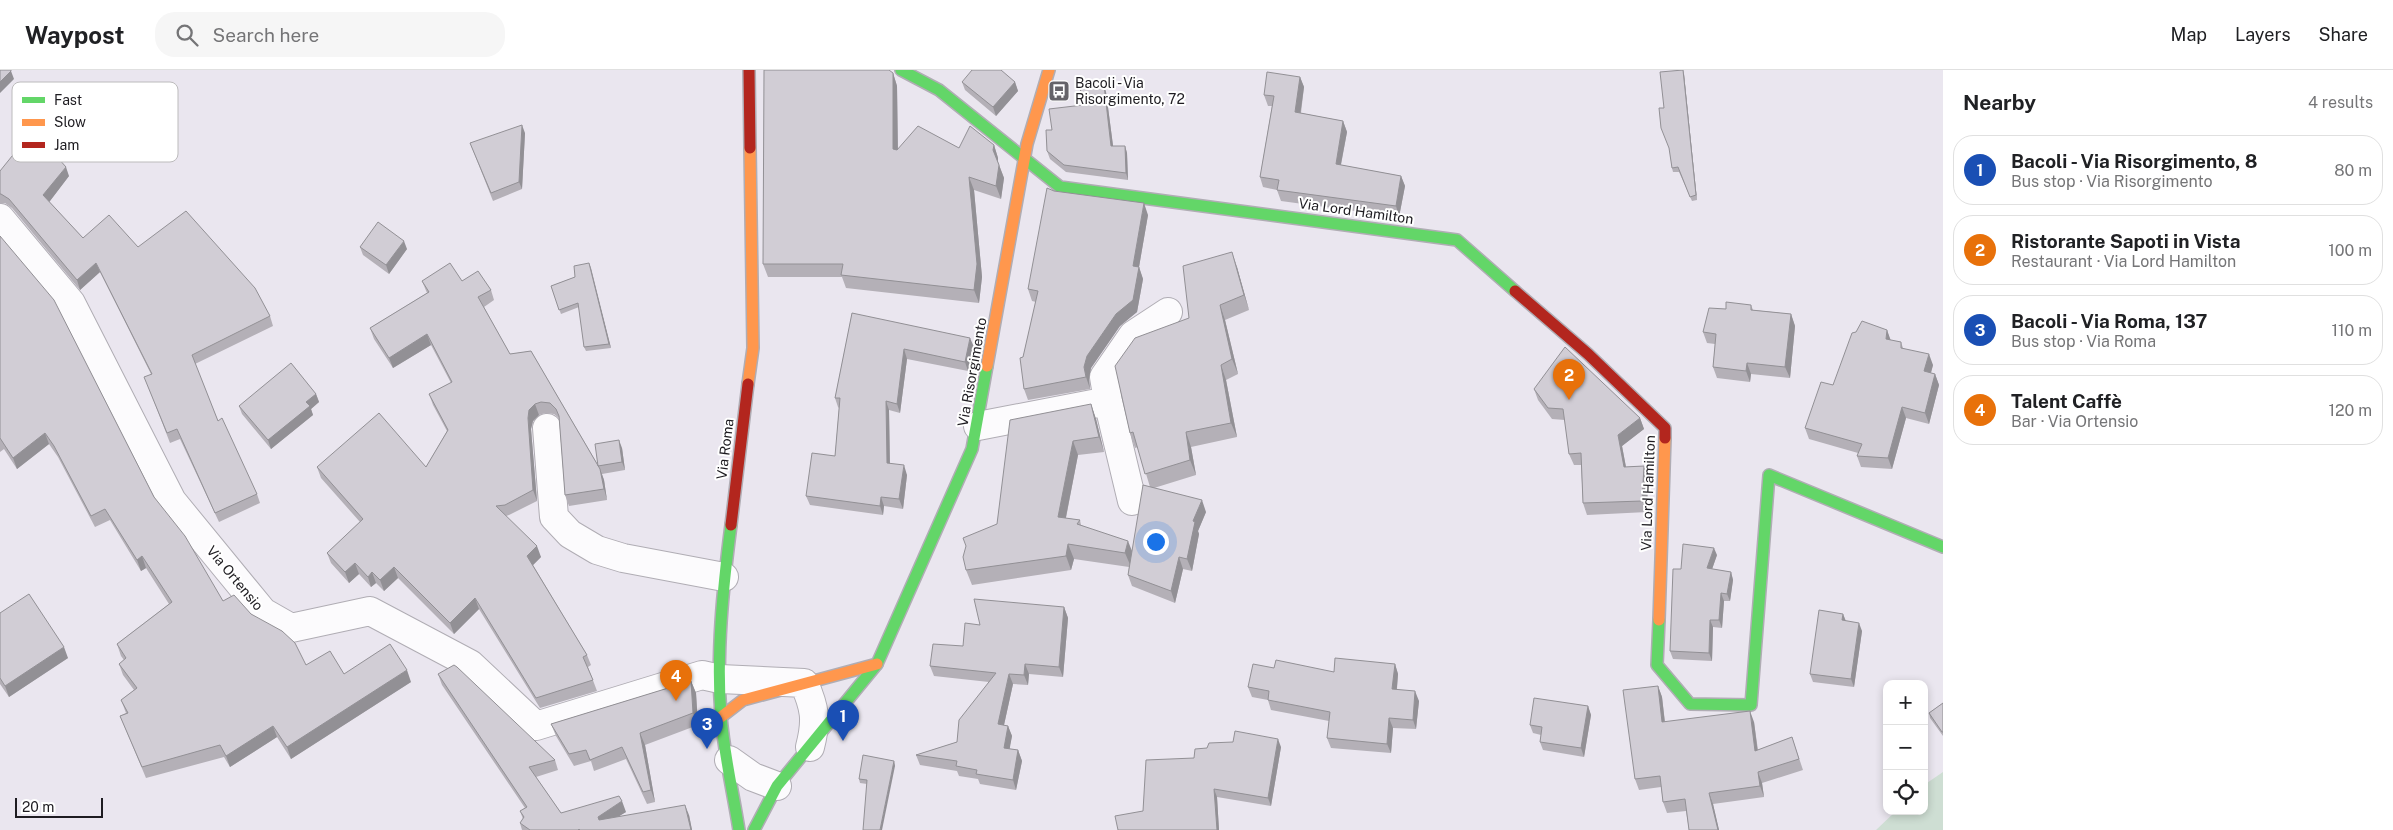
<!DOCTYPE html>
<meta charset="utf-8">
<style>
body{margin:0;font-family:"Public Sans",sans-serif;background:#f6f6f6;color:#202124}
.controls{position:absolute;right:15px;bottom:15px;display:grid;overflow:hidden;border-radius:10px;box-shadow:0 2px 8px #0003}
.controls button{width:45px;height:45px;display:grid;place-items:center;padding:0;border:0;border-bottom:1px solid #e0e0e0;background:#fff;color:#202124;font:25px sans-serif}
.scale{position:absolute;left:15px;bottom:12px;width:88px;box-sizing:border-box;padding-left:5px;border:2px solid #1e1c21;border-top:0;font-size:14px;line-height:18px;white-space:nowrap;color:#1e1c21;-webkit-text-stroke:4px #fff;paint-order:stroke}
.you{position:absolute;left:1155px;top:471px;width:18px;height:18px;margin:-12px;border:4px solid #fff;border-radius:50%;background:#1a73e8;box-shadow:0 0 0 8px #1a73e833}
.badge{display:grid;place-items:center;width:32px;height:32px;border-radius:50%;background:#656369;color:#fff;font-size:16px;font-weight:700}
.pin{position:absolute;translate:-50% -41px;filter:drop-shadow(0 1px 2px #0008)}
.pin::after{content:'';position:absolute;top:26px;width:18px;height:15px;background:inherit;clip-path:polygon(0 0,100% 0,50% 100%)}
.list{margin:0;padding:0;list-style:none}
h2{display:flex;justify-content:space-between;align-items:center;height:65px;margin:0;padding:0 20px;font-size:21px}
h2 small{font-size:16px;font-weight:400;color:#757577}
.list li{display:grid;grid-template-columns:32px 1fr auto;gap:15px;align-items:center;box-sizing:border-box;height:70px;margin:0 10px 10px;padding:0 10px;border:1px solid #e0e0e0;border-radius:20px}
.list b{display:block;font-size:19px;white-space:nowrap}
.list p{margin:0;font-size:16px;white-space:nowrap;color:#757577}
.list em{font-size:16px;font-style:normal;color:#757577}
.icon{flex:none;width:28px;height:28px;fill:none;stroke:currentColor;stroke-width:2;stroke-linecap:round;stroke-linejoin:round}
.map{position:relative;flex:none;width:1943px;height:760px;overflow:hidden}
header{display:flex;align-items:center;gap:30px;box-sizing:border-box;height:70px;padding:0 25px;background:#fff;border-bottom:1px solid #e0e0e0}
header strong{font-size:24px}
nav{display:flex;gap:28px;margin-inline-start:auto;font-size:18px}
.search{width:350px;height:45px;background:#f6f6f6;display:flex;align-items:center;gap:12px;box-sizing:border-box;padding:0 18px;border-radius:20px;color:#757577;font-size:19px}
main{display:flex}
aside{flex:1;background:#fff}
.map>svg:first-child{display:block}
.green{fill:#ceded3}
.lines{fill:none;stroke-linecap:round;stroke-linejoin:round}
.street-casing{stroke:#b0adb4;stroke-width:30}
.fast-casing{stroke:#b0adb4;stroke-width:14}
.slow-casing{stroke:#b0adb4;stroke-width:14}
.jam-casing{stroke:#b0adb4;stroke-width:14}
.street{stroke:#fcfbfd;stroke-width:28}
.fast{stroke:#63d668;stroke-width:11}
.slow{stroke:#ff974d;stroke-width:11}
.jam{stroke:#b3261e;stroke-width:11}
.wall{fill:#b4b0b7}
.shaded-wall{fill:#929095}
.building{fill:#d1cdd5;stroke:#929095}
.labels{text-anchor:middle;stroke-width:4;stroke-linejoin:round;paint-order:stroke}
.poi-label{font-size:14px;fill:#1e1c21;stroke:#fff;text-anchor:start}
.street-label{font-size:14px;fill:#1e1c21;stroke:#fff}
.key{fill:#fff;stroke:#bcbbbc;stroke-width:1}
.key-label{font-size:14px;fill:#1e1c21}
</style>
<header>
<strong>Waypost</strong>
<div class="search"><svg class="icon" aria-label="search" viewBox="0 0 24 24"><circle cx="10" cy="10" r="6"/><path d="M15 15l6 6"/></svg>Search here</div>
<nav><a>Map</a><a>Layers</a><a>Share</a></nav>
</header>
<main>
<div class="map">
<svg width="1943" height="760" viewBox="0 0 1943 760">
<rect width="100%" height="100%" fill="#eae6ef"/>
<path class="green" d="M1943,702V760H1876L1896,741H1924V715Z"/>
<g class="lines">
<g class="street-casing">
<path id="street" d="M0,148L71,233L172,431L263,542L291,558L370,541L470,594L536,656L702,605L720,609L804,613C815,638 817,650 810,677
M1108,331L1104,307L1133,265L1168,242
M978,356L1108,331L1132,431
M547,358L554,447L570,464L597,480L623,488L724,507
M729,690L753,707L777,716"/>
</g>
<g class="fast-casing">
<path id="fast" d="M901,0L939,20L1060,117L1457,170L1515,221
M731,455C723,517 716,584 721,646C724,684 733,722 739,760
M1659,550L1657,595L1690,634L1751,635L1769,405L1943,477
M754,760L777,716L877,594L972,379L987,296"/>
</g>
<g class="slow-casing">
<path id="slow" d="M987,296L1027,74L1049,0
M748,314L753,278L750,78
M1659,550L1665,368
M721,647L743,630L877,594"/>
</g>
<g class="jam-casing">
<path id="jam" d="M749,0L750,78
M1515,221L1588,284L1665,358V368
M731,455L748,314"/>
</g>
<use href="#street" class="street"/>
<use href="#fast" class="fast"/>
<use href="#slow" class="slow"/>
<use href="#jam" class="jam"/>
</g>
<path class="wall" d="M1683,0L1684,4L1697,130L1692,131L1679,102H1673L1672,98L1664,38Z
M893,3L897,16L898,79L959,78L994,75L998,88V92L1004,108L1001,129L974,120L982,207L979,233L846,218L842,207H768L763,194Z
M1300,7L1304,17L1301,43L1343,51L1347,62L1341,95L1401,106L1405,116L1399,147L1281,131L1277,120L1263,117L1260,107L1272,36H1268L1264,25Z
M962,12H1015L1018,21L996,46L965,20Z
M1106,22L1113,76H1125L1127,83L1128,110L1066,102L1050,89L1047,81L1052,60L1083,35Z
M525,63L522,119L493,131L470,73Z
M0,101L69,106L49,132L83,168L138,177L270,246L273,256L195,294L218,351L257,424L260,433L219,452L180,369L170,373L148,316L151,304L100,202L80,220L12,138L5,133L0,134Z
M1054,121L1148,145L1139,197L1143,209L1137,242L1120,256L1091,298L1089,309L1090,319L1028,330L1024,319L1023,287L1036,232L1032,231L1028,219Z
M0,166L154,427L223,531L251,544L306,595L344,604L411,612L291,689L277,667L230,697L224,687L146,708L120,646L126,643L121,630L134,620L123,605L119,594L124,590L121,586L117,574L169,534L146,498L141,501L110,450L95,457L58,387L49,374L17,399L4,379L0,382Z
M360,177L407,179L389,204L363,185Z
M589,193L611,278L586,281L584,277L579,237L561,244L551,216L575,207Z
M1237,197L1249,240L1225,250L1238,304L1226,310L1237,367L1191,377L1196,405L1154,418L1206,442L1198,461L1199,464L1192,501L1183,499L1175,533L1132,516L1128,505L1129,497L1074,489L1071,500L972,515L966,500L997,454L1091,334L1096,349L1104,382L1078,385L1066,448L1080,450L1081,455L1132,481L1150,417L1138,377L1135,378L1130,363L1189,248Z
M422,211H462L491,220L494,230L484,237L510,284L531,281L598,395L622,378L625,400L602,404L604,410L607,430L569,436L565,425L559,348L554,344L545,343L539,345L533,351L531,359L537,431L509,445L506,446L541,487L533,495L587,585L591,595L588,597L597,621L540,638L479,539L454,564L398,508L384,521L376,513L371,517L359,504L349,513L331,493L327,483L360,452L321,408L317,397H426L447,361L433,335L429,324L451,313L431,275L393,298L374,269L370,258L427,223Z
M1751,235L1753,240L1791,244L1795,256L1790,308L1751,304L1750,312L1717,308L1713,297L1715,274L1707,273L1703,262L1726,239Z
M852,243L974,277L968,301L907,289L900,343L889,340L890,394L907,405L903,439L884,436L883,445L810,435L806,426L835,386L839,338L838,337L835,328Z
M1887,260L1890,270L1901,272L1903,278L1933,295L1931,303L1935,304L1939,315L1929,354L1906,348L1892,399L1861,397L1857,386L1858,383L1809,369L1805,358L1833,315Z
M1534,319L1640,348L1644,359L1622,376L1626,397L1644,396L1648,407L1647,442L1587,445L1583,433L1581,395H1574L1569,384L1565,350L1552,349L1538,330Z
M316,324L319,332L311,339L313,345L271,379L242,344L239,336Z
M1717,485L1712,499L1731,502L1733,510L1730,531H1724L1722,558L1713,557L1712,591L1673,589L1670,581L1681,499Z
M1064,537L1068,548L1063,607L1029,604L1028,615L1013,614L1004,655L1008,656L1012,666L1009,679L1018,680L1022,691L1016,720L980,714L978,709L959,706L957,701L920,695L916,685L957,672L989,612L934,606L930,596L963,576L980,555Z
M0,543L68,588L9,627L0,614Z
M1843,544L1846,551L1862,561L1854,617L1813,612L1810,604Z
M1395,594L1398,604L1397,619L1419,631L1416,659L1393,658L1391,683L1331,678L1327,668L1329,651L1271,640L1268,630L1252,627L1248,617L1334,602Z
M438,604L555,690L558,700L536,707L561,743L626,742L618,746L689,745L692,760H522L520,753L523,749L520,741L525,738L442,615Z
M691,611L696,623L698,655L645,675L655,732L647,734L626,689L594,701L591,691L574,696L556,666L551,654Z
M1658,616L1662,627L1665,652H1754L1758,680L1792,667L1803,700L1762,713L1764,727L1713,734L1719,760H1689L1686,741L1667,743L1663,732L1661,717L1639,720L1635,709Z
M1943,633V666L1930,648L1929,643Z
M1588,636L1591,645L1584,687L1543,680L1540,672L1541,665L1533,663L1530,655Z
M1281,677L1271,736L1217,727L1219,760H1118L1143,741L1194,688Z
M894,691L895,696L867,714L860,713L859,709Z"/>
<path class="shaded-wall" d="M1683,0L1684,4L1697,130L1696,125Z
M11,1L14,9L0,23V12Z
M893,3L897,16L898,92L893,79Z
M1300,7L1304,17L1299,53L1295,42Z
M1015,12L1018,21L996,46L993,37Z
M1104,15L1106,22L1114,83L1111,76Z
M1343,51L1347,62L1339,104L1336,94Z
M522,55L525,63L522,119L519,112Z
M994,75L998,88V93L993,80Z
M1125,76L1127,83L1128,110L1126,103Z
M999,95L1004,108L1001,129L996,116Z
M66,97L69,106L47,135L43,125Z
M1401,106L1405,116L1399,147L1396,136Z
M969,107L974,120L982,207L979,233L974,220Z
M1144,133L1148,145L1139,197L1143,209L1137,242L1120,256L1091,298L1089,309L1090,319L1086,307L1084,297L1087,286L1116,244L1133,196Z
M404,171L407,179L389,204L386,195Z
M1232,182L1237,197L1249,240L1244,225Z
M96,193L100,202L80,220L77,210Z
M589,193L591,198L611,278L609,274Z
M1220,235L1225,250L1238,304L1232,289Z
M1791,244L1795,256L1790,308L1785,297Z
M1887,260L1891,271L1886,269Z
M427,264L431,275L393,298L389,288Z
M970,268L974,277L968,301L965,292Z
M904,279L907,289L900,343L897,334Z
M1929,284L1933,295L1928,313L1924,301Z
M1747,293L1751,304L1750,312L1746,301Z
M1221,295L1226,310L1237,367L1231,353Z
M1935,304L1939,315L1929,354L1925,343Z
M316,324L319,332L311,339L313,345L271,379L268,370L306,332Z
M886,331L889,340L890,403L887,393Z
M535,334L539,345L533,351L531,359L537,431L533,420L528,348L529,340Z
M1091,334L1096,349L1104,382L1099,367Z
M1902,337L1906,348L1892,399L1888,388Z
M1640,348L1644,359L1622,376L1628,408L1624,397L1618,365Z
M1186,362L1191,377L1196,405L1190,390Z
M45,363L49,374L17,399L13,388Z
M619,370L622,378L625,400L622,392Z
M1073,371L1078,385L1063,462L1058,447Z
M904,395L907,405L903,439L899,429Z
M1644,396L1648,407L1647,442L1642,431Z
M600,399L604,410L607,430L604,419Z
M881,427L884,436L883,445L880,436Z
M1202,430L1206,442L1198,461L1199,464L1192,501L1187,489L1193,451Z
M1128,471L1134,486L1131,497L1125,483Z
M1068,474L1074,489L1071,500L1066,486Z
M537,476L541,487L531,497L527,486Z
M1714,478L1717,485L1710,505L1707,498Z
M142,486L146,498L141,501L137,490Z
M1179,487L1183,499L1175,533L1171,521Z
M355,493L359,504L349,513L345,502Z
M394,497L398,508L384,521L380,510Z
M372,502L376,513L371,517L368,507Z
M1731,502L1733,510L1730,531L1727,524Z
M1721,523L1724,531L1722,558L1719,550Z
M475,528L479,539L454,564L450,553Z
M1064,537L1068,548L1063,607L1059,597Z
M1843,544L1846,552L1842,550Z
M1710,550L1713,557L1712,591L1709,583Z
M1859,553L1862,561L1854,617L1851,609Z
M64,577L68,588L9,627L5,616Z
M1025,594L1029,604L1028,615L1024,605Z
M1395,594L1398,604L1396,628L1392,619Z
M407,600L411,612L291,689L287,677Z
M1009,604L1013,614L1002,664L998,654Z
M691,611L696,623L698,655L693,643Z
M1658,616L1662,627L1666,663L1662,652Z
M1415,621L1419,631L1416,659L1413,650Z
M1588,636L1591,645L1584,687L1581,678Z
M1750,641L1754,652L1759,692L1755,681Z
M1389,648L1393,658L1391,683L1387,674Z
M273,656L277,667L230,697L226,686Z
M1008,656L1012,666L1008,688L1004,678Z
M640,663L645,675L655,732L651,720Z
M1278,669L1281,677L1271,736L1268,728Z
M1018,680L1022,691L1016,720L1013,710Z
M894,691L895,696L882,760H880Z
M1758,702L1762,713L1764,727L1760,716Z
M1214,719L1217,727L1219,760H1217Z
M1709,723L1713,734L1719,760H1718Z
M622,731L626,742L602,757L598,747Z
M685,735L689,745L692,760H691Z"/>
<path class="building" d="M0,0H11V1L0,12Z
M764,0H889L893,3V79L897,80L918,56L959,78L970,56L994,75L993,80L999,95L996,116L969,107L977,194L974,220L841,205L843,194H763Z
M972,0H1001L1015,12L993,37L962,12Z
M1683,0L1696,125L1690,127L1678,97L1672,98L1669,78L1661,58L1659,38H1664L1660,2Z
M1267,2L1300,7L1295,42L1343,51L1336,94L1401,106L1396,136L1277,120L1279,110L1260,107L1274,26L1264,25Z
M1104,15L1111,76H1125L1126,103L1064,95L1047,81L1046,60H1052L1049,39L1083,35L1080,17Z
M522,55L519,112L491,123L470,73Z
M33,60L66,97L43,125L83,168L109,145L138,177L186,141L255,218L270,246L192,285L218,351L222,348L257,424L215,443L177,359L167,363L144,307L152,304L96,193L77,210L9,129L1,124H0V101Z
M1047,118L1054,121L1144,133L1133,196L1139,197L1133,230L1116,244L1087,286L1084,297L1086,307L1024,319L1020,288L1023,287L1038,221L1028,219Z
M378,152L404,171L386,195L360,177Z
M0,166L54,230L154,427L185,466L223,531L234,525L251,544L282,561L295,573L306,595L330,581L344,604L390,574L407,600L287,677L273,656L226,686L220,675L142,697L120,646L128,643L121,630L137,618L119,594L126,588L117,574L172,532L142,486L137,490L105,439L91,446L54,376L45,363L13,388L0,368Z
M1232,182L1244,225L1220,235L1232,289L1221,295L1231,353L1186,362L1190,390L1145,404L1133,362L1130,363L1115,296L1135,268L1189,248L1183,196Z
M450,193L462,211L478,201L491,220L478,227L510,284L531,281L600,399L604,419L565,425L559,346L556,339L550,333L541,332L535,334L529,340L528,348L533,420L505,435L496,436L537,476L527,486L587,585L583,587L593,610L536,628L475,528L450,553L394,497L380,510L372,502L368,507L355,493L345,502L327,483L363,449L317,397L379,343L426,397L448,360L429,324L452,312L427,264L389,288L370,258L429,222L422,211Z
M589,193L609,274L584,277L578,233L559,240L551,216L575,207L574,196Z
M1726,232L1751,235V240L1791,244L1785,297L1747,293L1746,301L1713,297L1716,264L1703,262L1709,238L1726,239Z
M852,243L970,268L965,292L904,279L897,334L886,331L887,393L904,395L899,429L881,427L880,436L806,426L812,383L835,386L840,328H835Z
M1862,251L1887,260L1886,269L1901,272V278L1929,284L1924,301L1935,304L1925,343L1902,337L1888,388L1857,386L1862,374L1805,358L1821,312L1833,315L1852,263L1856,262Z
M1565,277L1640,348L1618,365L1624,397L1644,396L1642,431L1583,433L1581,383L1569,384L1563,339L1548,338L1534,319Z
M291,293L316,324L306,332L310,336L268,370L239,336Z
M1091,334L1099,367L1073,371L1058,447L1080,450L1077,454L1128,471L1125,483L1068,474L1066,486L966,500L963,487L966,476L963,468L997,454L1010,350Z
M619,370L622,392L598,396L595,374Z
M1143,415L1202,430L1193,451L1195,452L1187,489L1179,487L1171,521L1128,505Z
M1683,474L1714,478L1707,498L1731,502L1727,524L1721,523L1719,550H1710L1709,583L1670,581L1673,499H1681Z
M29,524L64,577L5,616L0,608V543Z
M974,529L1064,537L1059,597L1025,594L1024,605L1009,604L998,654L1008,656L1004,678L1018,680L1013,710L976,704L977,700L956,696L957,691L916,685L957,672L959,650L996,603L930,596L933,574L963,576L965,553L980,555Z
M1819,540L1843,544L1842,550L1859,553L1851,609L1810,604Z
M1335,588L1395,594L1392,619L1415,621L1413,650L1389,648L1387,674L1327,668L1330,642L1268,630L1269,621L1248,617L1253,594L1274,598L1276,590L1334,602Z
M454,595L457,597L555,690L529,697L561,743L619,726L622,731L598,747L599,750L685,735L691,760H580L579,759L578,760H530L520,753L524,747L520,741L527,737L438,604Z
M691,611L693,643L640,663L651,720L643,722L622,677L590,690L586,680L569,684L551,654Z
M1658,616L1662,652L1750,641L1755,681L1792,667L1799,689L1758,702L1760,716L1709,723L1718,760H1689L1685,729L1663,732L1660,706L1635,709L1623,620Z
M1534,628L1588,636L1581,678L1540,672L1542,657L1530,655Z
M1943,633V662H1942L1929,643Z
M1235,661L1278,669L1268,728L1214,719L1217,760H1118L1115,746L1143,741L1146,690L1194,688L1195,679L1207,678L1209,673L1233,672Z
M863,685L894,691L880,760H863L867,710L859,709Z"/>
<defs>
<g id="bus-square" transform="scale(1.125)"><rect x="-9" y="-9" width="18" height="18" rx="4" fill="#656369" stroke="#fff"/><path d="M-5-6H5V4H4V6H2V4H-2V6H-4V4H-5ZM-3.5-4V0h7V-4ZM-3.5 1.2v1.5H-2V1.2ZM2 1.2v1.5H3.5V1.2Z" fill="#fff"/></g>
</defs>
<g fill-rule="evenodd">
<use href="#bus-square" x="1059" y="21"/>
</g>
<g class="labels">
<g class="poi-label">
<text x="1075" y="18">Bacoli - Via<tspan x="1075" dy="16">Risorgimento, 72</tspan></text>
</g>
<g class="street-label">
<text transform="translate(1356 141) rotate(8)" y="5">Via Lord Hamilton</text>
<text transform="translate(972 302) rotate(-80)" y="5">Via Risorgimento</text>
<text transform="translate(725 379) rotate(-83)" y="5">Via Roma</text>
<text transform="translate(1648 423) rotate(-88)" y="5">Via Lord Hamilton</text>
<text transform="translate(235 508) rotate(50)" y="5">Via Ortensio</text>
</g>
</g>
<rect x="12" y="12" width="166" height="80" rx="8" class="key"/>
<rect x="22" y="27" width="23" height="6" fill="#63d668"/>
<rect x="22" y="49" width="23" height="7" fill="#ff974d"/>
<rect x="22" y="72" width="23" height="6" fill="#b3261e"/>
<g class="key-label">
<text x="54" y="35">Fast</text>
<text x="54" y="57">Slow</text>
<text x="54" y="80">Jam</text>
</g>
</svg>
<div class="controls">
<button>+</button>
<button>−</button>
<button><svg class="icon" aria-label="locate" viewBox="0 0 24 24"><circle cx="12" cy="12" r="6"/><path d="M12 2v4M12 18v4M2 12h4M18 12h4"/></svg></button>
</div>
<div class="scale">20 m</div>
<div class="you"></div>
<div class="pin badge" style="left:843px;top:671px;background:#1a4fb4">1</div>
<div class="pin badge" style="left:1569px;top:330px;background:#e8710a">2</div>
<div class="pin badge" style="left:707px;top:679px;background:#1a4fb4">3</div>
<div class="pin badge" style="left:676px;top:631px;background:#e8710a">4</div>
</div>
<aside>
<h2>Nearby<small>4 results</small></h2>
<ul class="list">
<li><span class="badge" style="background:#1a4fb4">1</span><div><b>Bacoli - Via Risorgimento, 8</b><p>Bus stop · Via Risorgimento</p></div><em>80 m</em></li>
<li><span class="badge" style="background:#e8710a">2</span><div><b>Ristorante Sapoti in Vista</b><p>Restaurant · Via Lord Hamilton</p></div><em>100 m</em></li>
<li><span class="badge" style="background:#1a4fb4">3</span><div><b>Bacoli - Via Roma, 137</b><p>Bus stop · Via Roma</p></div><em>110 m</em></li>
<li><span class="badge" style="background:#e8710a">4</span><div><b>Talent Caffè</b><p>Bar · Via Ortensio</p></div><em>120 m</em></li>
</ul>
</aside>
</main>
